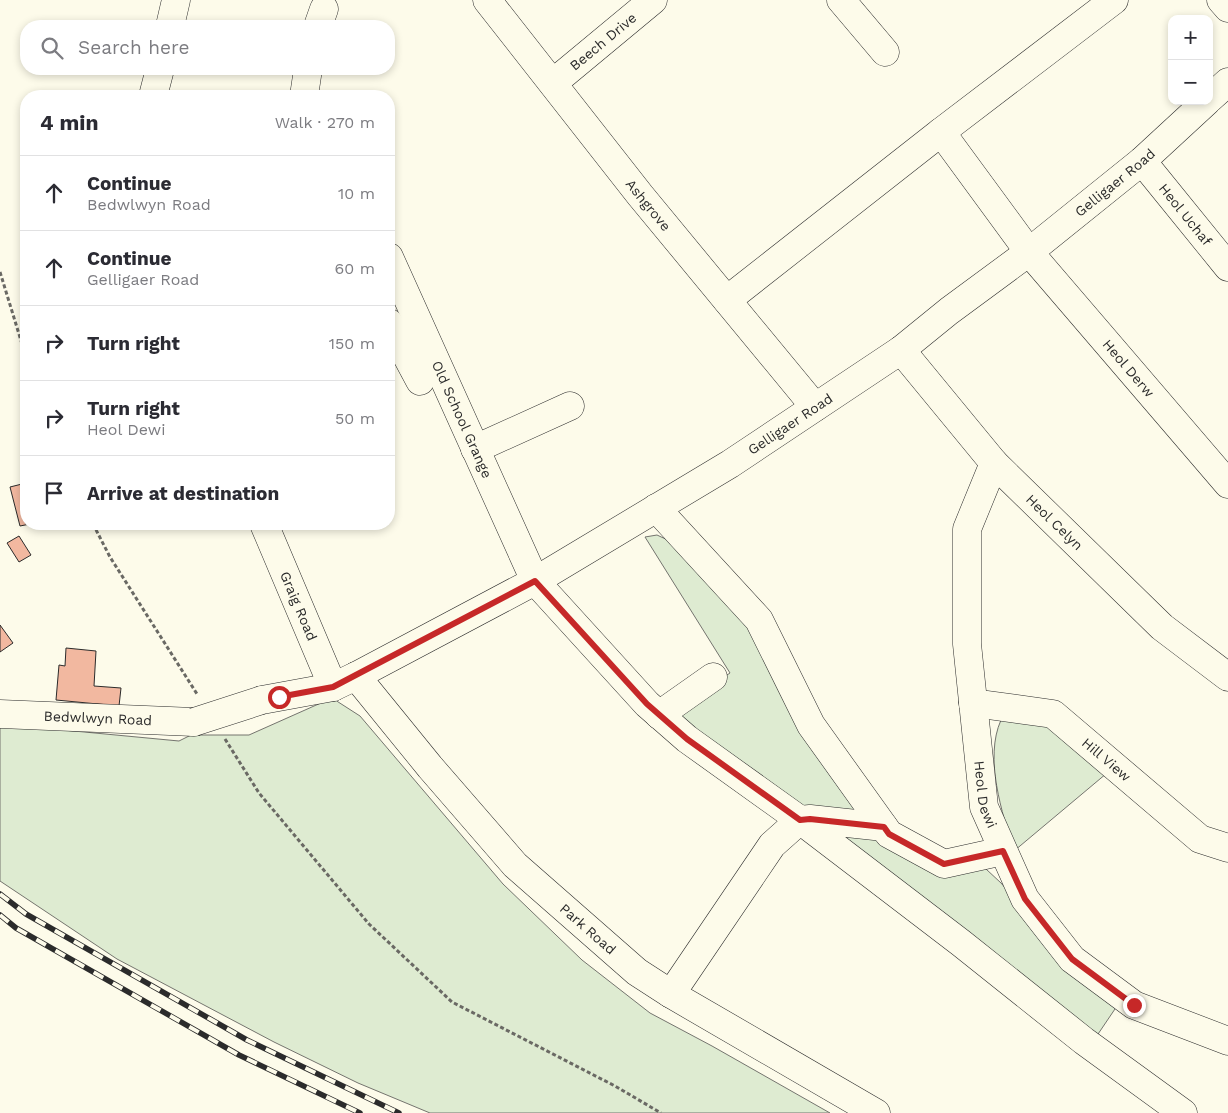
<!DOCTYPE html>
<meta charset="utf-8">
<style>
body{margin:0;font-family:"Work Sans",sans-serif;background:#f2f2f3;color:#2b2b33}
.controls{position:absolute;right:15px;top:15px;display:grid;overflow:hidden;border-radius:10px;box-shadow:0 2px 8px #0003}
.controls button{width:45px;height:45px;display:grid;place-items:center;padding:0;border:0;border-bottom:1px solid #e1e1e2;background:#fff;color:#2b2b33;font:25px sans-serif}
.stop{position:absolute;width:15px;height:15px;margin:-11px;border:4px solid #c62828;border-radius:50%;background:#fff}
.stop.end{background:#c62828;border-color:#fff;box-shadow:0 1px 5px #0008}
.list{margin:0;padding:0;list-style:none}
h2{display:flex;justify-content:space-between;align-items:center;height:65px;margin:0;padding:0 20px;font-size:21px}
h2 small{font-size:16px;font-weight:400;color:#7c7c81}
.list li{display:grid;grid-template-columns:32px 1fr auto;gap:15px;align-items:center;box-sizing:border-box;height:75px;padding:0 20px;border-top:1px solid #e1e1e2}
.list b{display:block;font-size:19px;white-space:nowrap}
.list p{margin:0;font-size:16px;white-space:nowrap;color:#7c7c81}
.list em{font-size:16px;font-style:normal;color:#7c7c81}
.icon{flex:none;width:28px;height:28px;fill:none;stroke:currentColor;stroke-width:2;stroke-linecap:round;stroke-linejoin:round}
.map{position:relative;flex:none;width:1228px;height:1113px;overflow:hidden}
.search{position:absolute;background:#fff;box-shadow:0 2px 8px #0003;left:20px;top:20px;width:375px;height:55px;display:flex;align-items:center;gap:12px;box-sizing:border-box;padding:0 18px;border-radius:20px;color:#7c7c81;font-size:19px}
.panel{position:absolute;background:#fff;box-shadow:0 2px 8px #0003;left:20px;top:90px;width:375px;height:440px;border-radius:20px}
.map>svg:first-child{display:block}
.green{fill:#deebd1;stroke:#74746e}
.building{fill:#f2b8a0;stroke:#2b2b2b}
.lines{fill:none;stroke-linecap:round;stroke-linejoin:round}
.minor-casing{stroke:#2b2b2b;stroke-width:29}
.path{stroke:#6a6964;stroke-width:3;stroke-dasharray:4 2.5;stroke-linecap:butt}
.minor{stroke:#fdfbea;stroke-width:28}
.rail-casing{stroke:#2b2b2b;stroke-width:5.5}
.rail{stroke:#fdfbea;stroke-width:4;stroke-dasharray:11;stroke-linecap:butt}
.minor-bridge-casing{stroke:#2b2b2b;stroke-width:29;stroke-linecap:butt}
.minor-bridge{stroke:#fdfbea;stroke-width:28}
.route{stroke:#c62828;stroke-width:6}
.labels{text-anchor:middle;stroke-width:4;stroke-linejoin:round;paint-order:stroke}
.street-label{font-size:14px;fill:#2b2b2b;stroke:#fdfbea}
</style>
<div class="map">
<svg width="1228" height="1113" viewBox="0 0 1228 1113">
<rect width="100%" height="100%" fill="#fdfbea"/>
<path class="green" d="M657,535L672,542L732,597L886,837L986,869L1001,883L1067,959L1117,1006L1094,1040L677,721L682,705L730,673L645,537Z
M332,698L360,716L503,884L582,960L650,1013L712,1046L830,1113H430L358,1083L274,1042L117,959L0,881V724L179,741L191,735H249Z
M1041,716L1113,768L1014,851C1002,813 984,758 1001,720Z"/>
<path class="building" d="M26,483V524H30L20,526L10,487Z
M19,536L31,555L19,562L7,543Z
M0,625L13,643L0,652Z
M66,648L96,651L94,686L121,688L119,706L56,700L59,665L65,666Z"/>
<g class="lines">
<g class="minor-casing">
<g id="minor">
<path id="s1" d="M487,0L640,195L815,407"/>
<path d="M841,0L885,52"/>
<path d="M1221,0L1228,8"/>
<path d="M170,26L176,0"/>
<path d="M318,26L324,9"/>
<path id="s2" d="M553,83L653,0"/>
<path d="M153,96L160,69"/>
<path d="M304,96L308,69"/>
<path d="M1209,99L1228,82"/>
<path d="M941,132L1114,0"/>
<path id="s3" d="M1142,161L1228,267"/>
<path id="s4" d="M389,257L535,581L647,704L687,739L800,820L772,845L671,994"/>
<path id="s5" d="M727,300L941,132L1029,252L1228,484"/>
<path d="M389,323L420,381"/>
<path id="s6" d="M901,350L994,463L1162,627L1228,677"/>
<path d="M475,449L570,406"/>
<path id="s7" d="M994,463L967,529V644L984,807L1025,899L1072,959L1134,1005L1228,1041"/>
<path d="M656,508L759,620L811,725L889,834L944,864L1003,851"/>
<path id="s8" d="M264,524L333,687"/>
<path id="s9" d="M356,676L430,767L515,865L637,972L671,994L876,1113"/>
<path id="s10" d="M262,700L333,687L356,676L535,581L730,464L901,350L949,311L1029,252L1142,161L1207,101"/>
<path id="s11" d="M973,703L1053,714L1200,839L1228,848"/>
<path id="s12" d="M0,714L194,722"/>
<path d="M659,715L713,677"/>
<path d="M884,827L810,819L800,820L961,943L1084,1041L1183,1113"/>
</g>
</g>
<path class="path" d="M0,272L26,357
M93,524L110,557L197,694
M225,739L259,793L369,924L452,1002L615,1086L661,1113"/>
<use href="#minor" class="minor"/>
<g class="rail-casing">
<path id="rail" d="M0,894L26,914L247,1040L399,1113
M0,915L16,928L239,1055L360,1113"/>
</g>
<use href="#rail" class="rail"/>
<g class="minor-bridge-casing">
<path id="minor-bridge" d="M194,722L262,700"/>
</g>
<use href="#minor-bridge" class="minor-bridge"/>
</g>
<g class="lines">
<path class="route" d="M279,697L333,687L535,581L647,704L687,739L800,820L810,819L884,827L889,834L944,864L1003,851L1025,899L1072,959L1134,1005"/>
</g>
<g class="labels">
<g class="street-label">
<text dy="5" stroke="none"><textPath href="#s2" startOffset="65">Beech Drive</textPath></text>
<text dy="5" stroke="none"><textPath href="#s10" startOffset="1005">Gelligaer Road</textPath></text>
<text dy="5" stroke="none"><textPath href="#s1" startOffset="261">Ashgrove</textPath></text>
<text dy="5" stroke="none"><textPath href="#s3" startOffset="69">Heol Uchaf</textPath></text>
<text dy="5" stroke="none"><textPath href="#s5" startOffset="574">Heol Derw</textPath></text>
<text dy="5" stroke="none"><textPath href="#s4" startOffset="178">Old School Grange</textPath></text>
<text dy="5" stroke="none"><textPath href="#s10" startOffset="600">Gelligaer Road</textPath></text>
<text dy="5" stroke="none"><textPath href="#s6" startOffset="231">Heol Celyn</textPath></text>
<text dy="5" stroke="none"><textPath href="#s8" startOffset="89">Graig Road</textPath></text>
<text dy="5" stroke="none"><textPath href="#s12" startOffset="98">Bedwlwyn Road</textPath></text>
<text dy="5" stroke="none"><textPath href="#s11" startOffset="151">Hill View</textPath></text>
<text dy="5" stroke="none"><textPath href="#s7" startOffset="338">Heol Dewi</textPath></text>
<text dy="5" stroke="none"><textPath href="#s9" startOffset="344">Park Road</textPath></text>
</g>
</g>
</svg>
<div class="controls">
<button>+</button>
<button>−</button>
</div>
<div class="stop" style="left:279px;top:697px"></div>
<div class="stop end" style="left:1134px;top:1005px"></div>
<div class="search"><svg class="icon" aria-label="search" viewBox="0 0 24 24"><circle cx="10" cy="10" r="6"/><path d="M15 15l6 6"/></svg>Search here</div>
<section class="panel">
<h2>4 min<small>Walk · 270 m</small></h2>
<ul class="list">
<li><svg class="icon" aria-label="ahead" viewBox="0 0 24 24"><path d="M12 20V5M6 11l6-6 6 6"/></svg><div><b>Continue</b><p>Bedwlwyn Road</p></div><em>10 m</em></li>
<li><svg class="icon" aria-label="ahead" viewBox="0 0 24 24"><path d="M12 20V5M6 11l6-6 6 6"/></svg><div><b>Continue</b><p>Gelligaer Road</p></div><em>60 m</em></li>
<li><svg class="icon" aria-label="right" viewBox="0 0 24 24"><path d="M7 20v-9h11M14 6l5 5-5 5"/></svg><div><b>Turn right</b></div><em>150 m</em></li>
<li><svg class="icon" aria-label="right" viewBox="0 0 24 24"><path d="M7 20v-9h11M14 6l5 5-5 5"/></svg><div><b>Turn right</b><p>Heol Dewi</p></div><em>50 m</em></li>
<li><svg class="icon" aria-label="arrive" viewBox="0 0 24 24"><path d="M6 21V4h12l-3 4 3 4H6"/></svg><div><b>Arrive at destination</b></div></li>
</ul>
</section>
</div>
